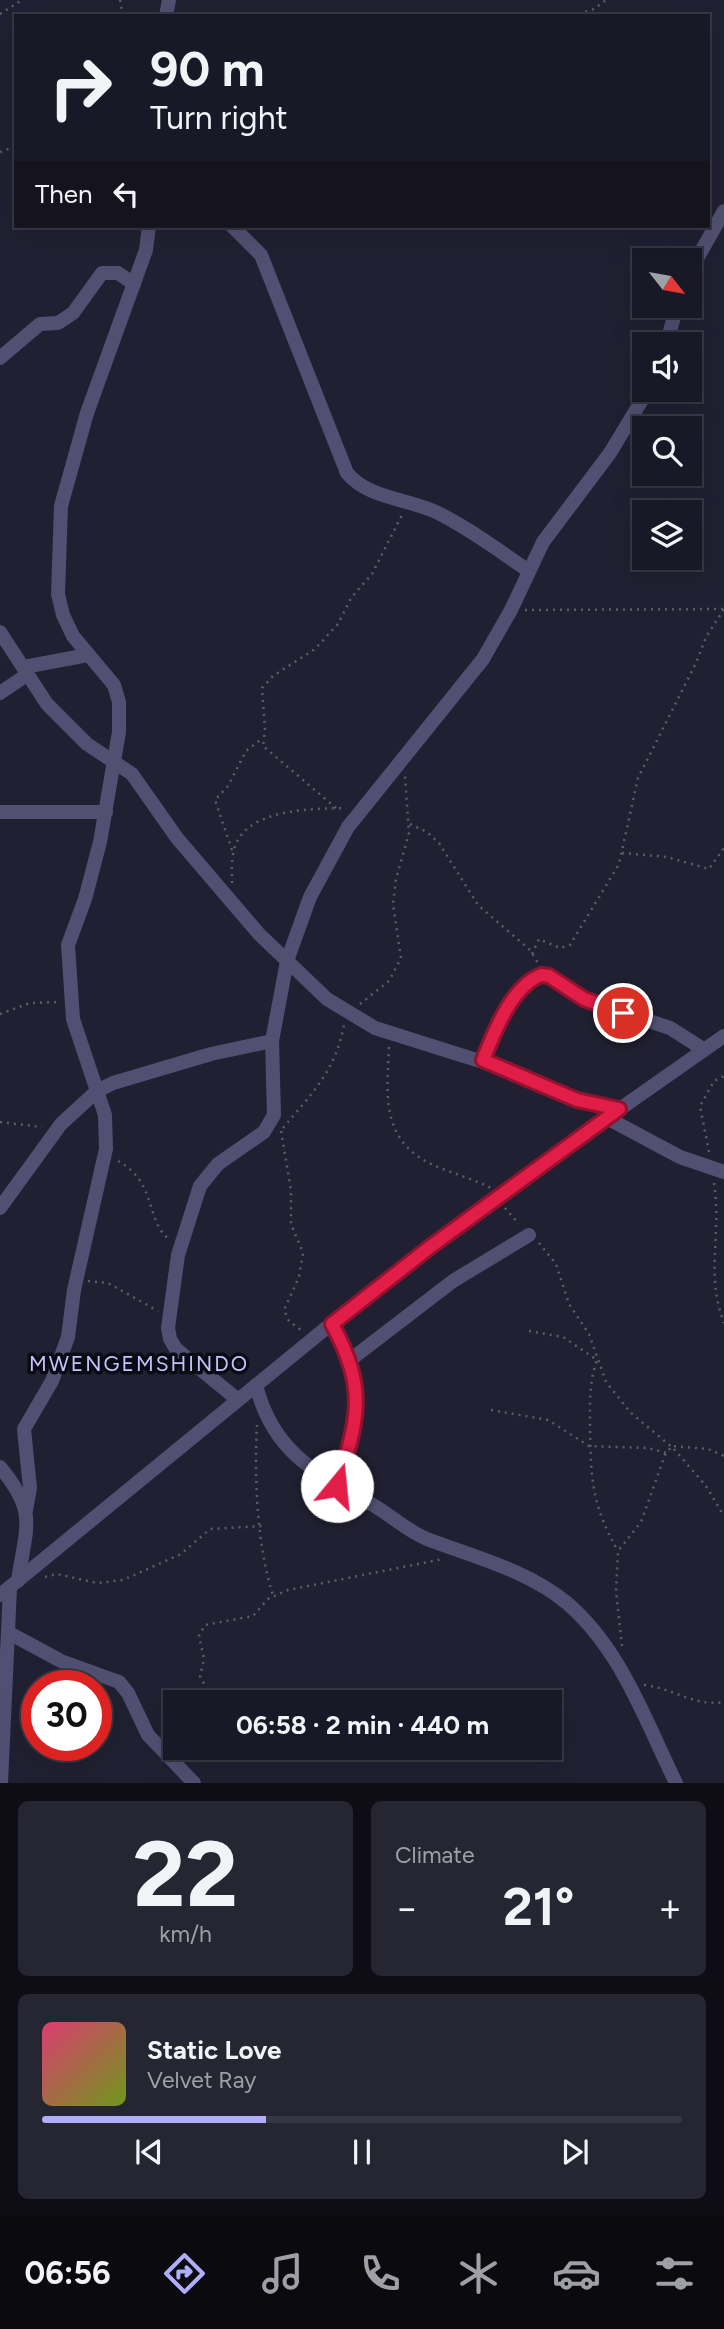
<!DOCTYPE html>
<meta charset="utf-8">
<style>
:root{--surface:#191826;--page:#262532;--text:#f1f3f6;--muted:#9fa0a7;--line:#373743;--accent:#b0aefa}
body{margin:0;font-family:Figtree,sans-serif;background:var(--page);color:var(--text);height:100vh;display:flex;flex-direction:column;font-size:26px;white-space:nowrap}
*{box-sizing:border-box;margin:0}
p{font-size:23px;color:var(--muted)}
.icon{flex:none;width:38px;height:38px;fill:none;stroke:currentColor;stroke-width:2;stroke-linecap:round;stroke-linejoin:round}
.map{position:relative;height:1783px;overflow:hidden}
.details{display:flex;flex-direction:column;gap:18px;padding:18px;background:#0e0d15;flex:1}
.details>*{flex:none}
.banner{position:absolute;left:14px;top:14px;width:696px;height:214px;border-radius:0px;box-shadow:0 7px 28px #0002,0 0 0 2px var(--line);background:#191826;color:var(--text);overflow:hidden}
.needle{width:46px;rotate:121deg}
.buttons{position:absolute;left:632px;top:248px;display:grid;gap:14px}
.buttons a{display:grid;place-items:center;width:70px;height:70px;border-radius:0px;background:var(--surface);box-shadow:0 7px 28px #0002,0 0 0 2px var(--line);font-size:35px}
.speed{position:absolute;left:21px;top:1670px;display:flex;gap:14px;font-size:35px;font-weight:700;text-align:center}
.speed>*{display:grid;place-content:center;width:91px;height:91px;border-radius:50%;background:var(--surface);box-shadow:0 7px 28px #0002,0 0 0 2px var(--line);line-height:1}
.speed .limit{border:10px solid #d22;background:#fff;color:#111}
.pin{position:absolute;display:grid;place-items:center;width:60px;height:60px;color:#fff;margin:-30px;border:4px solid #fff;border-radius:50%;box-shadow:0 2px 7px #0007}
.me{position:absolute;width:77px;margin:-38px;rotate:17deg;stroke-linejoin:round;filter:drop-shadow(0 0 5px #0008)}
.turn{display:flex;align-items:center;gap:24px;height:147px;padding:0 21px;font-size:32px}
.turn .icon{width:91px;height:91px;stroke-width:2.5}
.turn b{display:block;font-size:49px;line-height:60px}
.then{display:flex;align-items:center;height:66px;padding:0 21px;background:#0003;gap:14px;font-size:26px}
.big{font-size:52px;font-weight:700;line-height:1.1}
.details .tile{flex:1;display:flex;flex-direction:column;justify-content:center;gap:10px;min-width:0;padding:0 24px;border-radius:10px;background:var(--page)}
.details .dial{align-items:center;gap:0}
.dial b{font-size:91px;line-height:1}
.song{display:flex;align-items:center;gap:21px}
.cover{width:84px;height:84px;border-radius:10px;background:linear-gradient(135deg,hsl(340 70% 55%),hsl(80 70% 35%))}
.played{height:7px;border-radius:4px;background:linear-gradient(90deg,var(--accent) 35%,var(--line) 35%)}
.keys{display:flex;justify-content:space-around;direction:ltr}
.heat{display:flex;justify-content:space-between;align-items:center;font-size:38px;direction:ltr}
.details .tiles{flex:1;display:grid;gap:18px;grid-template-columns:1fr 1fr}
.tile:last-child{grid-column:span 2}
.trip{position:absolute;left:163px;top:1690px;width:399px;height:70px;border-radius:0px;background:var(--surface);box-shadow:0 7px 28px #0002,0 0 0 2px var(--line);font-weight:700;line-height:70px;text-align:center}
.tab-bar{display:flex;height:112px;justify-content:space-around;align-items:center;background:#0a0a0f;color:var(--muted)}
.tab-bar .icon{width:49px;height:49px}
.tab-bar .active{color:var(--accent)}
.tab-bar b{font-size:32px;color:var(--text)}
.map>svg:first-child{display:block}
</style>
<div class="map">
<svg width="724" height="1783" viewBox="0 0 724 1783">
<rect width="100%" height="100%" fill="#212032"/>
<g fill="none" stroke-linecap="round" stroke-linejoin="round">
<g stroke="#5c5c6c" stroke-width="2.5" stroke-dasharray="2 5" stroke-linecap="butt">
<polyline points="120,0 123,16"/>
<polyline points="0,14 22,0"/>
<polyline points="572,16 594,9 606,0"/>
<polyline points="0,152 16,146"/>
<polyline points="525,610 724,609"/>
<polyline points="336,808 263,746 265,730 262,688 273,676 315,649 338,624 351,598 372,574 402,515"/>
<polyline points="410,824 427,832 439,843 478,905 530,950 538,963"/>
<polyline points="232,850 215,800 228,786 246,751 263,738"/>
<polyline points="622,853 667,857 709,869 724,848"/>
<path d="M 232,883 C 232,872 231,861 234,850 C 244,808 312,809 346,808"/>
<polyline points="532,954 539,939 560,948 570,945 619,864 638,778 696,663 706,637 724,609"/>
<polyline points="360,1004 389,981 401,958 393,904 396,879 409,833 405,776"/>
<polyline points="0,1014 30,1003 59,1002"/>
<path d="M 389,1047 C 387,1094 380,1139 431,1164 C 450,1173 472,1178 491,1188"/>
<polyline points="0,1122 42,1127"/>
<path d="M 283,1128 C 312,1093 335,1072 344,1025"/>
<polyline points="281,1131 291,1190 291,1224 303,1253 299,1277 284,1310 289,1321 301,1330"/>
<polyline points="709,1152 700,1106 714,1081 724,1076"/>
<path d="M 118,1161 C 158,1183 145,1222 170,1240"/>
<path d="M 714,1183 C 722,1234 705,1273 724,1323"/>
<polyline points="505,1208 519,1224"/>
<polyline points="539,1243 556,1264 569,1304 589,1334 606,1382 631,1413 673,1448 706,1486 724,1516"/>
<polyline points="88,1281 108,1283 158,1311"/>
<path d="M 529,1331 L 563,1337 L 597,1360 C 589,1382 590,1402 590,1425 C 591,1478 591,1504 618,1551"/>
<polyline points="491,1410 548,1420 589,1446 648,1448 666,1453"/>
<path d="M 257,1425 C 254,1476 257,1547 273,1595"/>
<polyline points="45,1577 57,1574 97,1583 123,1580 181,1554 210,1529 262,1526"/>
<polyline points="622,1646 616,1591 618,1551 641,1522 665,1455 672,1446 708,1449 724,1456"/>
<path d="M 644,1685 C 673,1688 694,1707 724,1702"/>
<polyline points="209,1703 210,1695 200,1676 204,1659 199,1636 205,1625 253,1616 268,1599 288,1590 443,1559"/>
<polyline points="194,1762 197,1748"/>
</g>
<g stroke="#515072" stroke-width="14">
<polyline points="166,16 169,0"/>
<path d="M 232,226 L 261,255 L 347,473 C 369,499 406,498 436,512 C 469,528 499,551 529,571"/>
<polyline points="690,271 724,211"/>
<polyline points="666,345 677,306"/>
<polyline points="0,358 40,324 58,323 73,313 102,273 118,273 134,284"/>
<polyline points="0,632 47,704 87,744 132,774 177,838 259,934 327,999 375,1028 521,1074 577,1100 619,1109"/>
<polyline points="24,667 88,655"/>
<polyline points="0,693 28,674"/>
<polyline points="0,812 106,812"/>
<path d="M 483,1060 C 495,1033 511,987 541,975 L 549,976 L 584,999 L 670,1028 L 703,1049"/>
<polyline points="607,1118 680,1157 724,1172"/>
<polyline points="0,1208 61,1124 97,1091 113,1083 211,1054 272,1041"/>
<path d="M 332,1324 C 366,1389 359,1418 337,1486"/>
<polyline points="350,1360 453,1281 529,1235"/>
<path d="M 256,1385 C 273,1453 316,1473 373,1505 C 392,1516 407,1531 427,1539 C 474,1557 527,1570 567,1603 C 621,1649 645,1720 676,1783"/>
<polyline points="238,1400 176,1349 170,1339 168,1328 178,1255 200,1186 218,1164 264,1132 274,1115 272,1041 287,961 310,897 348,827 483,659 511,610 543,542 610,453 648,390"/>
<path d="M 0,1467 C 38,1513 26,1525 18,1581"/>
<polyline points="26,1510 30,1488 24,1429 52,1381 68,1337 74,1290 106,1149 105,1115 73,1019 68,945 85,899 100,842 119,732 119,702 114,685 73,636 63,615 58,594 61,506 87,413 146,250 149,226"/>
<polyline points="0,1595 375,1288 587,1132 724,1036"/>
<polyline points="9,1633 61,1661 119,1682 128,1693 148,1735 194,1783"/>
<polyline points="1,1783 10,1588"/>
</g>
</g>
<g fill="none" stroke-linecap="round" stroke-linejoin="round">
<defs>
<path id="route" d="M 337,1486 C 359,1417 367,1389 332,1324 L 430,1247 L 619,1109 L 577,1100 L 483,1060 C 494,1033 511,987 541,975 L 549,976 L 584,999 L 623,1013"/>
</defs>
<use href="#route" stroke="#92132f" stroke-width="18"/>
<use href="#route" stroke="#e11d48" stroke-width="12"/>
</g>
<g text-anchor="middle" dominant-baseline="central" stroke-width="7" stroke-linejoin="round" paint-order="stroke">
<g font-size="21" letter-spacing="2" fill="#c4c3fd" stroke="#0b0b13">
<text x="139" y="1363">MWENGEMSHINDO</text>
</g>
</g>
</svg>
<div class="buttons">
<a><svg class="needle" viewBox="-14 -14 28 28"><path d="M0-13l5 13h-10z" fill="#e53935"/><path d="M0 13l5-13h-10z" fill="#9fa0a7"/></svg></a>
<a><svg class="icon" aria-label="sound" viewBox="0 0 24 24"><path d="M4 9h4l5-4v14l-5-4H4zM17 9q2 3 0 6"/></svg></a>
<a><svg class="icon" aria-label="search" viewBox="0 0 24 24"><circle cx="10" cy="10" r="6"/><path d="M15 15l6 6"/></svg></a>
<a><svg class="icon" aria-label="layers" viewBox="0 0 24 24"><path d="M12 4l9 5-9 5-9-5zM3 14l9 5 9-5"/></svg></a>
</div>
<div class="speed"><div class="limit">30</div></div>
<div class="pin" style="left:623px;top:1013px;background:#d93025"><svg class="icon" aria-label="arrive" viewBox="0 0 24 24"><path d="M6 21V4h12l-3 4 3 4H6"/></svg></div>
<svg class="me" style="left:337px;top:1486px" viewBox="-20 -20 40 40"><circle r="19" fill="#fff"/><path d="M0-13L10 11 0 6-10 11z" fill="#e11d48"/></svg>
<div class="trip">06:58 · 2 min · 440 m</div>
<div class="banner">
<div class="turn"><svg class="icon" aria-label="right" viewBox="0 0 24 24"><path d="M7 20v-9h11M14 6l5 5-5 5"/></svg><div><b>90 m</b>Turn right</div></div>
<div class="then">Then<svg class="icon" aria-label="left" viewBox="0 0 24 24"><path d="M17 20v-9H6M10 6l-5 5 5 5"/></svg></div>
</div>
</div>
<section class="details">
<div class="tiles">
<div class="tile dial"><b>22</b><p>km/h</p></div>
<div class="tile"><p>Climate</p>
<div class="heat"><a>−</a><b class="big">21°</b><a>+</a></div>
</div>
<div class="tile">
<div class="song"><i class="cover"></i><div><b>Static Love</b><p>Velvet Ray</p></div></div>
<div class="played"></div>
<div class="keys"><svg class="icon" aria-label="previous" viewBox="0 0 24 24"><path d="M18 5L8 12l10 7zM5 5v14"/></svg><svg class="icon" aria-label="pause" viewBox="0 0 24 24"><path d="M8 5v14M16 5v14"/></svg><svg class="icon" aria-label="next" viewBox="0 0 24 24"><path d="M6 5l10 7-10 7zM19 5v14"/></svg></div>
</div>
</div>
</section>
<nav class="tab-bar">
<b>06:56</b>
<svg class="icon active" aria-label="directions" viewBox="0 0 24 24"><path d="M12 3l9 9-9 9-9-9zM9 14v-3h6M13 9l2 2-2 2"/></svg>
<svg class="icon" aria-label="music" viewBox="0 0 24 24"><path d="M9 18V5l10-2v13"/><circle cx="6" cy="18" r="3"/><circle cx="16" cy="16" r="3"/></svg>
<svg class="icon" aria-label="phone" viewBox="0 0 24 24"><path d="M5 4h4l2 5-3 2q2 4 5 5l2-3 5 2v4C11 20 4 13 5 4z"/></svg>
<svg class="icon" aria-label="climate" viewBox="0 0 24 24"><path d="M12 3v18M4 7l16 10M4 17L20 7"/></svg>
<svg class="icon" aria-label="car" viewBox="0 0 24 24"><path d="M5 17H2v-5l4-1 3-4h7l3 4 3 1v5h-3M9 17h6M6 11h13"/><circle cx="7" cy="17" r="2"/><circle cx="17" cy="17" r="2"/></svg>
<svg class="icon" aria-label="filters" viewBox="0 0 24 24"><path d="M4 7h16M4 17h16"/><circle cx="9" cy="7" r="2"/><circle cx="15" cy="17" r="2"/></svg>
</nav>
